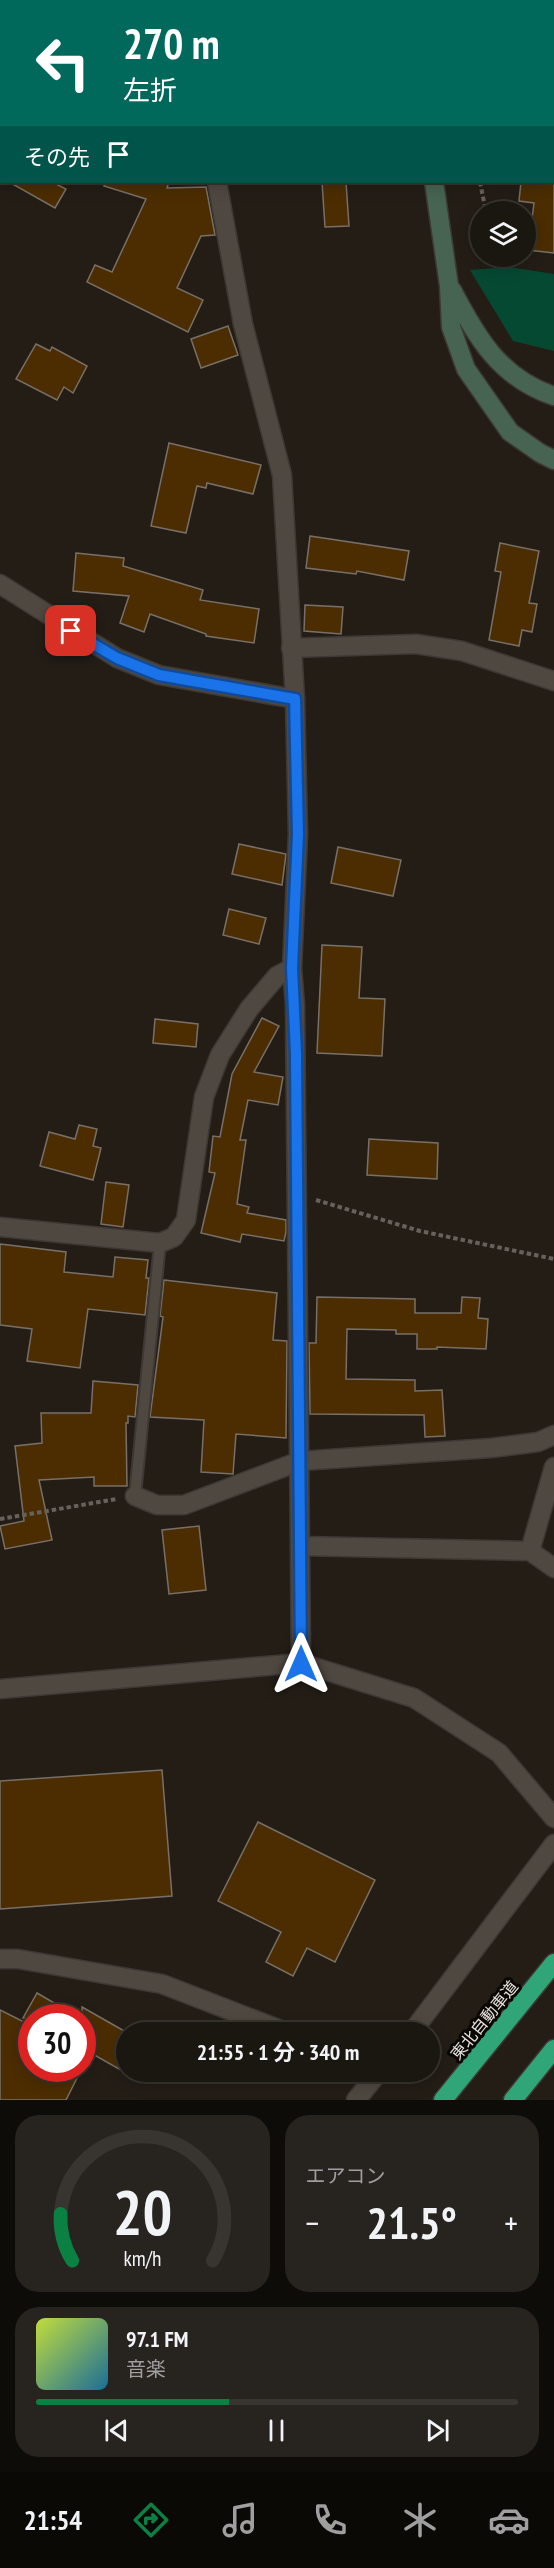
<!DOCTYPE html>
<html lang="ja">
<meta charset="utf-8">
<style>
:root{--surface:#1a1610;--page:#27231e;--text:#f1f3f6;--muted:#9f9f9f;--line:#383530;--accent:#0b8043}
body{margin:0;font-family:"PT Sans Narrow","Noto Sans JP",sans-serif;background:var(--page);color:var(--text);height:100vh;display:flex;flex-direction:column;font-size:22px;white-space:nowrap}
*{box-sizing:border-box;margin:0}
p{font-size:20px;color:var(--muted)}
.icon{flex:none;width:33px;height:33px;fill:none;stroke:currentColor;stroke-width:2;stroke-linecap:round;stroke-linejoin:round}
.map{position:relative;height:2100px;overflow:hidden}
.panel{display:flex;flex-direction:column;gap:15px;padding:15px;background:#0e0c09;flex:1}
.panel>*{flex:none}
.top-card{position:absolute;left:0px;top:0px;width:555px;height:183px;box-shadow:0 3px 15px #0003,0 0 0 2px var(--line);background:#00695c;color:#fff;overflow:hidden}
.buttons{position:absolute;left:470px;top:201px;display:grid;gap:12px}
.buttons a{display:grid;place-items:center;width:66px;height:66px;border-radius:50%;background:var(--surface);box-shadow:0 3px 15px #0003,0 0 0 2px var(--line);font-size:30px}
.speed{position:absolute;left:18px;top:2004px;display:flex;gap:12px;font-size:30px;font-weight:700;text-align:center}
.speed>*{display:grid;place-content:center;width:78px;height:78px;border-radius:50%;background:var(--surface);box-shadow:0 3px 15px #0003,0 0 0 2px var(--line);line-height:1}
.speed .limit{border:9px solid #d22;background:#fff;color:#111}
.pin{position:absolute;display:grid;place-items:center;width:51px;height:51px;color:#fff;margin:-26px;border-radius:12px;box-shadow:0 3px 9px #0006}
.me{position:absolute;width:66px;margin:-33px;rotate:0deg;stroke-linejoin:round;filter:drop-shadow(0 0 4px #0008)}
.turn{display:flex;align-items:center;gap:21px;height:126px;padding:0 24px;font-size:27px}
.turn .icon{width:78px;height:78px;stroke-width:2.5}
.turn b{display:block;font-size:42px;line-height:51px}
.then{display:flex;align-items:center;height:57px;padding:0 24px;background:#0003;gap:12px;font-size:22px}
.big{font-size:45px;font-weight:700;line-height:1.1}
.panel .widget{flex:1;display:flex;flex-direction:column;justify-content:center;gap:9px;min-width:0;padding:0 21px;border-radius:24px;background:var(--page)}
.panel .dial{align-items:center;gap:0}
.dial svg{height:156px;overflow:visible;fill:none;stroke:var(--line);stroke-width:7;stroke-linecap:round;text-anchor:middle}
.dial text{fill:var(--text);stroke:none}
.song{display:flex;align-items:center;gap:18px}
.cover{width:72px;height:72px;border-radius:9px;background:linear-gradient(135deg,hsl(70 70% 55%),hsl(200 70% 35%))}
.played{height:6px;border-radius:3px;background:linear-gradient(90deg,var(--accent) 40%,var(--line) 40%)}
.keys{display:flex;justify-content:space-around;direction:ltr}
.heat{display:flex;justify-content:space-between;align-items:center;font-size:33px;direction:ltr}
.panel .tiles{flex:1;display:grid;gap:15px;grid-template-columns:1fr 1fr}
.widget:last-child{grid-column:span 2}
.trip{position:absolute;left:116px;top:2022px;width:324px;height:60px;border-radius:30px;background:var(--surface);box-shadow:0 3px 15px #0003,0 0 0 2px var(--line);font-weight:700;line-height:60px;text-align:center}
.tabs{display:flex;height:96px;justify-content:space-around;align-items:center;background:#0a0906;color:var(--muted)}
.tabs .icon{width:42px;height:42px}
.tabs .current{color:var(--accent)}
.tabs b{font-size:27px;color:var(--text)}
.map>svg:first-child{display:block}
</style>
<div class="map">
<svg width="554" height="2100" viewBox="0 0 554 2100">
<rect width="100%" height="100%" fill="#231d16"/>
<polygon fill="#054933" points="509,267 554,274 554,351 513,341 470,270"/>
<g fill="#4b2d01" stroke="#787068" stroke-width="1.5">
<polygon points="9,182 52,182 66,189 55,208"/>
<polygon points="105,182 169,182 167,188 206,187 215,235 201,236 177,288 203,300 188,332 87,282 95,265 112,272 146,199 104,186"/>
<polygon points="322,182 346,182 349,226 325,227"/>
<polygon points="521,182 554,182 554,253 528,250 534,203 519,201"/>
<polygon points="228,326 238,355 201,368 191,339"/>
<polygon points="36,344 50,351 52,347 87,366 73,393 64,387 57,400 16,379"/>
<polygon points="169,443 261,465 253,494 207,483 206,488 197,486 186,533 151,526"/>
<polygon points="310,536 409,551 404,580 357,571 356,574 306,568"/>
<polygon points="500,543 539,551 529,603 537,604 532,632 522,630 519,646 489,640 501,572 495,571"/>
<polygon points="76,553 124,558 123,566 203,590 200,600 259,609 254,643 206,636 206,634 150,614 144,632 120,623 129,596 73,591"/>
<polygon points="305,605 343,607 341,634 304,631"/>
<polygon points="239,844 286,854 282,885 232,874"/>
<polygon points="338,847 401,860 393,896 331,883"/>
<polygon points="229,909 266,918 259,944 223,935"/>
<polygon points="322,945 362,947 359,998 385,999 382,1056 317,1053"/>
<polygon points="262,1018 279,1026 254,1072 283,1077 278,1105 248,1100 240,1140 246,1140 237,1204 249,1207 247,1213 286,1220 286,1232 284,1241 242,1234 240,1242 201,1233 215,1173 209,1172 213,1136 220,1137 232,1074"/>
<polygon points="155,1019 198,1024 196,1047 153,1043"/>
<polygon points="79,1125 97,1129 93,1146 101,1148 93,1180 40,1166 49,1132 75,1139"/>
<polygon points="369,1139 438,1143 437,1179 367,1175"/>
<polygon points="106,1182 129,1185 123,1227 101,1224"/>
<polygon points="0,1244 66,1252 64,1272 113,1277 115,1257 148,1260 146,1278 149,1278 145,1315 88,1309 80,1368 27,1361 32,1329 0,1325"/>
<polygon points="164,1280 277,1293 273,1340 287,1341 286,1438 236,1434 233,1474 201,1472 204,1420 150,1417 163,1317 160,1316"/>
<polygon points="317,1297 415,1299 415,1313 461,1313 462,1297 480,1298 478,1318 488,1319 486,1349 437,1347 437,1349 417,1349 417,1334 396,1334 396,1330 347,1329 346,1379 415,1380 415,1391 442,1390 445,1436 425,1437 424,1415 310,1414 309,1343 316,1343"/>
<polygon points="93,1381 138,1385 135,1417 128,1416 128,1423 126,1423 127,1486 94,1486 94,1477 39,1480 52,1540 5,1549 0,1526 24,1521 15,1446 42,1443 41,1413 91,1413"/>
<polygon points="199,1526 206,1590 169,1594 162,1530"/>
<polygon points="162,1770 172,1896 0,1909 0,1781"/>
<polygon points="258,1822 375,1880 335,1962 307,1948 293,1976 266,1962 281,1932 218,1901"/>
<polygon points="37,1993 80,2018 23,2018"/>
<polygon points="82,2007 126,2032 126,2073 82,2048"/>
<polygon points="0,2010 32,2026 32,2068 82,2068 66,2100 0,2100"/>
</g>
<g fill="none" stroke-linecap="round" stroke-linejoin="round">
<defs>
<polyline id="service" points="135,1496 160,1243"/>
<g id="minor">
<polyline points="184,0 184,2"/>
<polyline points="217,182 243,324 282,475 295,699 298,834 292,968 295,1005 301,1663"/>
<polyline points="0,584 117,658 159,675 295,699"/>
<polyline points="291,648 416,644 462,651 554,681"/>
<polyline points="135,1496 157,1505 184,1505 300,1461 491,1448 538,1442 554,1435"/>
<polyline points="300,1546 530,1551 554,1568"/>
<polyline points="530,1551 554,1467"/>
<polyline points="0,1689 301,1663 414,1698 499,1753 554,1818"/>
<polyline points="0,1959 18,1959 162,1984 286,2032"/>
<polyline points="412,2032 554,1844"/>
<polyline points="356,2100 379,2072"/>
</g>
<polyline id="tertiary" points="0,1227 160,1243 174,1237 186,1220 204,1097 220,1055 249,1009 277,976 292,968"/>
<g id="secondary">
<polyline points="406,0 406,2"/>
<polyline points="434,182 449,286 451,327 466,369 510,432 540,453 554,460"/>
<path d="M 452,290 C 477,338 500,378 554,396"/>
</g>
<g id="motorway">
<polyline points="443,2100 554,1963"/>
<polyline points="513,2100 554,2049"/>
</g>
</defs>
<use href="#service" stroke="#3d3834" stroke-width="14"/>
<use href="#minor" stroke="#3d3834" stroke-width="21"/>
<use href="#tertiary" stroke="#3d3834" stroke-width="21"/>
<use href="#secondary" stroke="#3d3834" stroke-width="21"/>
<use href="#motorway" stroke="#3d3834" stroke-width="21"/>
<g stroke="#66615a" stroke-width="4" stroke-dasharray="4.5 3" stroke-linecap="butt">
<polyline points="480,182 486,212"/>
<polyline points="494,256 494,260 510,261"/>
<polyline points="316,1200 420,1231 554,1259"/>
<polyline points="0,1519 117,1499"/>
</g>
<use href="#service" stroke="#4f4840" stroke-width="10"/>
<use href="#minor" stroke="#4f4840" stroke-width="18"/>
<use href="#tertiary" stroke="#4f4840" stroke-width="18"/>
<use href="#secondary" stroke="#466451" stroke-width="18"/>
<use href="#motorway" stroke="#30a578" stroke-width="18"/>
</g>
<g fill="none" stroke-linecap="round" stroke-linejoin="round">
<defs>
<polyline id="route" points="71,631 117,658 159,675 295,699 298,834 292,968 296,1053 301,1664"/>
</defs>
<use href="#route" stroke="#114b97" stroke-width="15"/>
<use href="#route" stroke="#1a73e8" stroke-width="10"/>
</g>
<g text-anchor="middle" dominant-baseline="central" stroke-width="6" stroke-linejoin="round" paint-order="stroke">
<g font-size="16" fill="#e9e5e0" stroke="#0a0705">
<text transform="translate(484 2020) rotate(-51)">東北自動車道</text>
</g>
</g>
</svg>
<div class="buttons">
<a><svg class="icon" aria-label="layers" viewBox="0 0 24 24"><path d="M12 4l9 5-9 5-9-5zM3 14l9 5 9-5"/></svg></a>
</div>
<div class="speed"><div class="limit">30</div></div>
<div class="pin" style="left:71px;top:631px;background:#d93025"><svg class="icon" aria-label="arrive" viewBox="0 0 24 24"><path d="M6 21V4h12l-3 4 3 4H6"/></svg></div>
<svg class="me" style="left:301px;top:1664px" viewBox="-20 -20 40 40"><path d="M0-17L14 15 0 8-14 15z" fill="#1a73e8" stroke="#fff" stroke-width="4"/></svg>
<div class="trip">21:55 · 1 分 · 340 m</div>
<div class="top-card">
<div class="turn"><svg class="icon" aria-label="left" viewBox="0 0 24 24"><path d="M17 20v-9H6M10 6l-5 5 5 5"/></svg><div><b>270 m</b>左折</div></div>
<div class="then">その先<svg class="icon" aria-label="arrive" viewBox="0 0 24 24"><path d="M6 21V4h12l-3 4 3 4H6"/></svg></div>
</div>
</div>
<section class="panel">
<div class="tiles">
<div class="widget dial"><svg viewBox="0 0 100 80">
<path d="M14 69A42 42 0 1 1 86 69"/>
<path d="M14 69A42 42 0 0 1 8 45" stroke="#0b8043"/>
<text x="50" y="56" font-size="32" font-weight="700">20</text>
<text x="50" y="72" font-size="11">km/h</text>
</svg></div>
<div class="widget"><p>エアコン</p>
<div class="heat"><a>−</a><b class="big">21.5°</b><a>+</a></div>
</div>
<div class="widget">
<div class="song"><i class="cover"></i><div><b>97.1 FM</b><p>音楽</p></div></div>
<div class="played"></div>
<div class="keys"><svg class="icon" aria-label="previous" viewBox="0 0 24 24"><path d="M18 5L8 12l10 7zM5 5v14"/></svg><svg class="icon" aria-label="pause" viewBox="0 0 24 24"><path d="M8 5v14M16 5v14"/></svg><svg class="icon" aria-label="next" viewBox="0 0 24 24"><path d="M6 5l10 7-10 7zM19 5v14"/></svg></div>
</div>
</div>
</section>
<nav class="tabs">
<b>21:54</b>
<svg class="icon current" aria-label="directions" viewBox="0 0 24 24"><path d="M12 3l9 9-9 9-9-9zM9 14v-3h6M13 9l2 2-2 2"/></svg>
<svg class="icon" aria-label="music" viewBox="0 0 24 24"><path d="M9 18V5l10-2v13"/><circle cx="6" cy="18" r="3"/><circle cx="16" cy="16" r="3"/></svg>
<svg class="icon" aria-label="phone" viewBox="0 0 24 24"><path d="M5 4h4l2 5-3 2q2 4 5 5l2-3 5 2v4C11 20 4 13 5 4z"/></svg>
<svg class="icon" aria-label="climate" viewBox="0 0 24 24"><path d="M12 3v18M4 7l16 10M4 17L20 7"/></svg>
<svg class="icon" aria-label="car" viewBox="0 0 24 24"><path d="M5 17H2v-5l4-1 3-4h7l3 4 3 1v5h-3M9 17h6M6 11h13"/><circle cx="7" cy="17" r="2"/><circle cx="17" cy="17" r="2"/></svg>
</nav>
